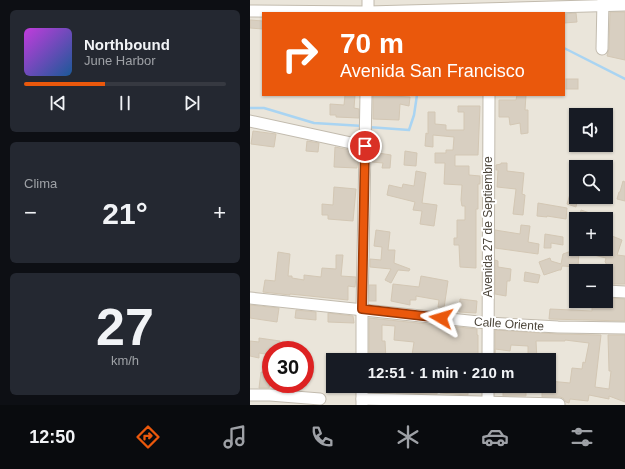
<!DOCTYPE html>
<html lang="es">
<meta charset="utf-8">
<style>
:root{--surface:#171b24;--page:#242831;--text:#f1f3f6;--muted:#9ea1a6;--line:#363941;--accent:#ea580c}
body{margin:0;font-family:Arial,sans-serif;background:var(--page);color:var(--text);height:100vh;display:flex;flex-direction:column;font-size:15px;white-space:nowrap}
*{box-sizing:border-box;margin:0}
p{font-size:13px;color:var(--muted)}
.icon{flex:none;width:22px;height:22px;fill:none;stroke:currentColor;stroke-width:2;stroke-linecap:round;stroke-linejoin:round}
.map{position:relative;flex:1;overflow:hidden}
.details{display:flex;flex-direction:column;gap:10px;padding:10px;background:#0d0f14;width:250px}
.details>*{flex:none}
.guide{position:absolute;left:12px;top:12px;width:303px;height:84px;border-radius:0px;box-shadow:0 1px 3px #0004;background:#ea580c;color:#fff;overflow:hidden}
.controls{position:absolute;left:319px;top:108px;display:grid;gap:8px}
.controls a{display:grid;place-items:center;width:44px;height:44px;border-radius:0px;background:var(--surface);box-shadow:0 1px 3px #0004;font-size:20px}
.speed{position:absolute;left:12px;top:341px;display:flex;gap:8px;font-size:20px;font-weight:700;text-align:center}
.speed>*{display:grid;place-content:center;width:52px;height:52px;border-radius:50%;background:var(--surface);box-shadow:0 1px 3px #0004;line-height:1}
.speed .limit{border:6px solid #d22;background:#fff;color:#111}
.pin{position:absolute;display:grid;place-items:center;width:34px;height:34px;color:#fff;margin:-17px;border:2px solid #fff;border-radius:50%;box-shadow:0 1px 4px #0007}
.me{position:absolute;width:44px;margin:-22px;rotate:277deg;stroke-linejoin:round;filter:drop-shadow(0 0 3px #0008)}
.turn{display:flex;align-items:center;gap:14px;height:84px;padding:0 12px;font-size:18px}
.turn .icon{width:52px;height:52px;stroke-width:2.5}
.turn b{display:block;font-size:28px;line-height:34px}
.big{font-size:30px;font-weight:600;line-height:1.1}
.details .widget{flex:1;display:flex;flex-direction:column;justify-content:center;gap:6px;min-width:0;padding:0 14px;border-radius:6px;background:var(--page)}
.details .dial{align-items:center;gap:0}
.dial b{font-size:52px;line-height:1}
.song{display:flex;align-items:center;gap:12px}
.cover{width:48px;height:48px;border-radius:6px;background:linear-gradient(135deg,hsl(290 70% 55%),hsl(210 70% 35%))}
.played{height:4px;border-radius:2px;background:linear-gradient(90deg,var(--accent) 40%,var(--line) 40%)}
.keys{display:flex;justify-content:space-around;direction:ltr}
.heat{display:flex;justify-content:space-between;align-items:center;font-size:22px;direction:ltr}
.trip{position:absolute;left:76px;top:353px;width:230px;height:40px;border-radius:0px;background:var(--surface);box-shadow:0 1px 3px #0004;font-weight:600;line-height:40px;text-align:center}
.menu{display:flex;height:64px;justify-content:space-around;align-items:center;background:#090b0e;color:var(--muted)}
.menu .icon{width:28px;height:28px}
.menu .on{color:var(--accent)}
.menu b{font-size:18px;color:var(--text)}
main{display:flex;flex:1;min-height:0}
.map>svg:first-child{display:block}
</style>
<main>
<section class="details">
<div class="widget">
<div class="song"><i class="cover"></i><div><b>Northbound</b><p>June Harbor</p></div></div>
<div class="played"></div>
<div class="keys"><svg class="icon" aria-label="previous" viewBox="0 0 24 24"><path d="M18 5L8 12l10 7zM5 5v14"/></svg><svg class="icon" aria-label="pause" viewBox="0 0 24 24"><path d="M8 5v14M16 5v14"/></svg><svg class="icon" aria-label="next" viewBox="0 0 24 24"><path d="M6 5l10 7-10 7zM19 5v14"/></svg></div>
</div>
<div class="widget"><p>Clima</p>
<div class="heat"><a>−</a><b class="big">21°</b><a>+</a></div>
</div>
<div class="widget dial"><b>27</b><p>km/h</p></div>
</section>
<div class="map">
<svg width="375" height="405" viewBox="0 0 375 405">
<rect width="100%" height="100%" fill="#f6f3ec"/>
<path fill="#eae5da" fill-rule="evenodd" d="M 0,0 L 375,0 L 375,405 L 0,405 ZM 13,13 L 314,13 L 314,95 L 13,95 ZM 326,115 L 356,115 L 356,145 L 326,145 ZM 326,167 L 356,167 L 356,197 L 326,197 ZM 326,219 L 356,219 L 356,249 L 326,249 ZM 326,271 L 356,271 L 356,301 L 326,301 ZM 21,350 L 55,350 L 55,384 L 21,384 ZM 83,360 L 299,360 L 299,386 L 83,386 Z"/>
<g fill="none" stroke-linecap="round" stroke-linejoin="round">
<g stroke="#a9d4f2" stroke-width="2.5">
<polyline points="314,48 375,79"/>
<polyline points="0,108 14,108 64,123 113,126"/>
<polyline points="118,127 159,130 164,115 167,95"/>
</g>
</g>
<g fill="#d8cfc1" stroke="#d3c7b4">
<polygon points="360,12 375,12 375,60 357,56 359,49"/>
<polygon points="326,13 327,22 314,23 314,14"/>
<polygon points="0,20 13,21 13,29 0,28"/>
<rect x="316" y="79" width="12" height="10"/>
<polygon points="95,95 105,95 104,108 109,109 109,118 86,117 86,115 80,115 80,104 94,105"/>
<polygon points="123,95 160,97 159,106 150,104 149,120 123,119"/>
<polygon points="267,95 276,95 275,110 278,110 278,133 271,134 270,123 260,125 259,117 249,117 249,100 266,100"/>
<polygon points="208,106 230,106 228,155 205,155 205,166 219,166 219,175 230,176 230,184 228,184 228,209 226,209 226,268 210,267 209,245 204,245 204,238 207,238 207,220 215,220 215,206 212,206 211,200 212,185 194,184 195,163 185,163 185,153 196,153 196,150 203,150 204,137 183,135 183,147 175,146 176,133 178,134 178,112 185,112 185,124 196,125 196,130 214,130 214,112 208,112"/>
<polygon points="3,131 26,134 24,147 1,144"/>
<polygon points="57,141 69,143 68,152 56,151"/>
<polygon points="85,147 105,151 104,160 108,160 107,168 84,167"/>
<polygon points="155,151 167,153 166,166 154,165"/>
<polygon points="122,152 141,155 140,168 132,168 133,163 122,162"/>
<polygon points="251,163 257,163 257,171 274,173 272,194 275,195 273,215 263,214 266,189 247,187 248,170 246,170 246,165 251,164"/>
<polygon points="166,171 176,173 172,203 187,205 184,226 170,224 172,211 163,210 165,202 137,195 139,185 152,188 153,184 164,186"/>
<polygon points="324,181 326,181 326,197 328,197 326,207 317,204"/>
<polygon points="373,181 375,182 375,201 367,199 369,192 370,192"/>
<polygon points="84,187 106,189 103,221 78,219 78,215 72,215 72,204 83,205"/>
<polygon points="288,203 317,208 316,219 297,216 297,217 287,216"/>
<polygon points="331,210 354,218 354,219 329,219"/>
<polygon points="271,225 280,226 278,242 289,244 288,254 245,248 245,230 270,234"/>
<polygon points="126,230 140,232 138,250 145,250 144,263 160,269 159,271 148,270 141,283 135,280 141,269 120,267 120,259 131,260 132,247 124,246"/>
<polygon points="295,234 313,237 313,245 301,243 301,248 294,248"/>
<polygon points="362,236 372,240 367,255 375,256 375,284 356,284 356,263 355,262 356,258 344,255 346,249 356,249 356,244 359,245"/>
<polygon points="324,250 329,251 328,267 312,266 311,270 309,270 294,275 289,262 300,258 301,261 311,264 313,254"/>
<polygon points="28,252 40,254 38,276 42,276 42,278 54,280 54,275 71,277 72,268 86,269 86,255 93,255 91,276 106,277 105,287 98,286 98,300 40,294 40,295 13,292 15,280 25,281"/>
<polygon points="245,260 248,261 248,267 261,269 260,281 257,281 256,296 245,294"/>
<polygon points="275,272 290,275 288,283 274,281"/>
<polygon points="171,276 198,281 194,308 188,307 189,300 166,296 166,300 160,300 160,305 141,301 143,284 169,287"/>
<rect x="119" y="285" width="7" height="16"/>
<polygon points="358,298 375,299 375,321 299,319 300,309 342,311 342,301 358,301"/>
<polygon points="210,299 227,301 226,313 209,312"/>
<polygon points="0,305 29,308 27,322 0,318"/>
<polygon points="46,310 66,312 66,320 45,318"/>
<polygon points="78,313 103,316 104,323 78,322"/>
<polygon points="119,318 227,329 227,335 228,335 228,360 195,358 195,360 174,360 175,357 162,355 164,342 144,340 145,326 132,325 132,341 135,341 136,360 119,360"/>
<polygon points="245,330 308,334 351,335 345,387 359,389 361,371 359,371 358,335 375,335 375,402 359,396 359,399 339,395 338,401 320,399 319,403 316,402 313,398 310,397 292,397 292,386 299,386 299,381 320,383 322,368 332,369 333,362 335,363 339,343 315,340 315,341 286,341 287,360 278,360 278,346 261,345 260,351 245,349 245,354"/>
<polygon points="9,338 30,341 30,349 21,350 21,355 9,353 9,358 0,356 0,341 9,342"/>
<polygon points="11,372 19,373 18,379 21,379 19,388 9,388"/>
<polygon points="159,386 179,386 179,388 188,388 187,394 146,393 146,387 159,388"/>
<polygon points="191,386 218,386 218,395 190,393"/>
<polygon points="253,386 274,386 274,389 276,389 276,396 253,396"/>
</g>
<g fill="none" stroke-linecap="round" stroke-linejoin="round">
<defs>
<g id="minor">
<polyline points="0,11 118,12 375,5"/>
<polyline points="118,13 118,0"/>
<polyline points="352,49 353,0"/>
<polyline points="0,121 115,146"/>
<polyline points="356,291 375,292"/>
<polyline points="0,298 238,323 308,327 375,328"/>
<polyline points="112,360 112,309 116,95"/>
<polyline points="238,360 239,95"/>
<polyline points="112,386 112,405"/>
<polyline points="238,386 238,405"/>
<polyline points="0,395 20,395 70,399"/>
<polyline points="112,399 309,404"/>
</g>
</defs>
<use href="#minor" stroke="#c2bbae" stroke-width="13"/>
<use href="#minor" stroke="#fff" stroke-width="11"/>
</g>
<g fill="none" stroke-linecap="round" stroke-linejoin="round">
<defs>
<polyline id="route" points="115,146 112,309 191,318"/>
</defs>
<use href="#route" stroke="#983908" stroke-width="10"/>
<use href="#route" stroke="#ea580c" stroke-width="7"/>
</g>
<g text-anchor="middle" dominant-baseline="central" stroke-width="4" stroke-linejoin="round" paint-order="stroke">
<g font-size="12" fill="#4b4439" stroke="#fff">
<text transform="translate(238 227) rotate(-90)">Avenida 27 de Septiembre</text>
<text transform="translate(259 324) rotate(4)">Calle Oriente</text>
</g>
</g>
</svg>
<div class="controls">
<a><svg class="icon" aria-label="sound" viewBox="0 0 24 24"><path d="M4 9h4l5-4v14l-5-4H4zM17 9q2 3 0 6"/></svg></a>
<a><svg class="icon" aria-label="search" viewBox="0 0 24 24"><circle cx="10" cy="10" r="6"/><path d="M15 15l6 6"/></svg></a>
<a>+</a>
<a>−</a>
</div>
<div class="speed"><div class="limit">30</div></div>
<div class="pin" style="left:115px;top:146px;background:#d93025"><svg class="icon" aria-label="arrive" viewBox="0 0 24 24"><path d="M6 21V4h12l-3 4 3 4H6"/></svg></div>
<svg class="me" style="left:191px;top:318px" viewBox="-20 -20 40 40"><path d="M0-17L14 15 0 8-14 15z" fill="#ea580c" stroke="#fff" stroke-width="4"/></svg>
<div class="trip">12:51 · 1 min · 210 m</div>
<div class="guide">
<div class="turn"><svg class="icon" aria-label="right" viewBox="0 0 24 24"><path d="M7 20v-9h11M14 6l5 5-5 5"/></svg><div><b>70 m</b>Avenida San Francisco</div></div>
</div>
</div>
</main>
<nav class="menu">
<b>12:50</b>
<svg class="icon on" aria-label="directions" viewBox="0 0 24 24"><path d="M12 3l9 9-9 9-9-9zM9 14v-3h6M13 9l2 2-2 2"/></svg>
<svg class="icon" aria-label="music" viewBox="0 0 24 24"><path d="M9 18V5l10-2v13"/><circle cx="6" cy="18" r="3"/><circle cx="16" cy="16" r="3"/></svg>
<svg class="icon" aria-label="phone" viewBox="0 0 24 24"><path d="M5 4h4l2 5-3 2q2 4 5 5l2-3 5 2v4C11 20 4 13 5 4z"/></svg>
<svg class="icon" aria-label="climate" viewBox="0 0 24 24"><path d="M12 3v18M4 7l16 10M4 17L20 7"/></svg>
<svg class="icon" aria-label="car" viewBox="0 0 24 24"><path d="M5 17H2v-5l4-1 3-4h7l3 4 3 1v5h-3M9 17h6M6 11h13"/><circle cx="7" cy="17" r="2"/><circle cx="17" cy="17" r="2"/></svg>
<svg class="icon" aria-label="filters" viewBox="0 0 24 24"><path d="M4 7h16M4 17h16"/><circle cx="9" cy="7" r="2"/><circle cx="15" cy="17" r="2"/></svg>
</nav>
